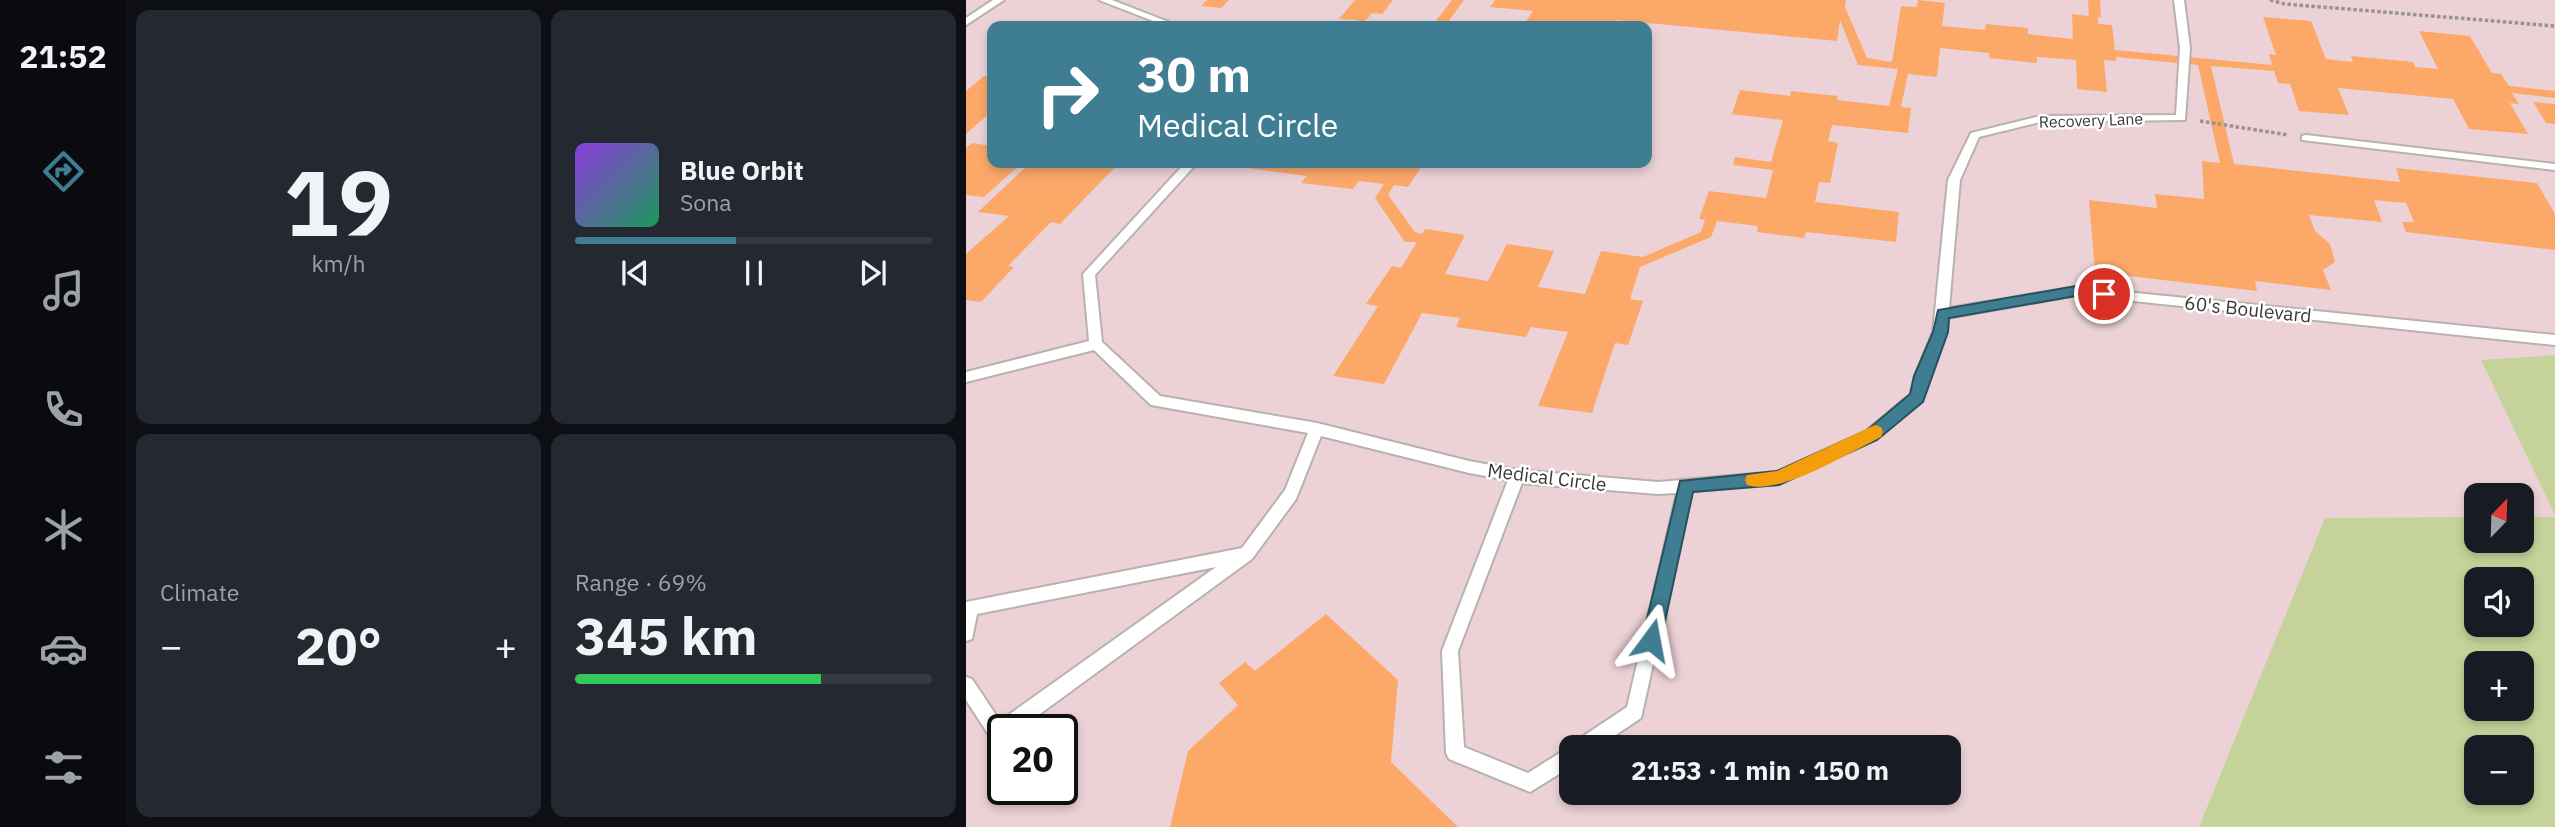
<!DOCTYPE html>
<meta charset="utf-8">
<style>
:root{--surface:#171b24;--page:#242831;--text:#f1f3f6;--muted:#9ea1a6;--line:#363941;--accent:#3e7d92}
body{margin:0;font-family:"IBM Plex Sans",sans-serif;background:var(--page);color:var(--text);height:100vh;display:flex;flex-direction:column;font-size:26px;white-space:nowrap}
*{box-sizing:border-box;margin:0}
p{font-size:23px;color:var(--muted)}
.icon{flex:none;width:38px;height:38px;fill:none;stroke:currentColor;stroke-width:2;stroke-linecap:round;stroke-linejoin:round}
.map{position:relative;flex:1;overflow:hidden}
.panel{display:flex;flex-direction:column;gap:10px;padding:10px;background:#0d0f14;width:840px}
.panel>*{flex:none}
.banner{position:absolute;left:21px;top:21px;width:665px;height:147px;border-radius:14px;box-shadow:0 4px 10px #0003;background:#3e7d92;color:#fff;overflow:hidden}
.needle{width:46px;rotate:23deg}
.buttons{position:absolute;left:1498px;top:483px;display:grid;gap:14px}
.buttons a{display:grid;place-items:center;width:70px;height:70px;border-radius:14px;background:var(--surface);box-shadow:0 4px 10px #0003;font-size:35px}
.speed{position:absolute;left:21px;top:714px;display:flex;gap:14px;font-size:35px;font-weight:700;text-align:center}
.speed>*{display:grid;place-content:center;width:91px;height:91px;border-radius:50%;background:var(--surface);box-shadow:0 4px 10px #0003;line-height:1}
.speed .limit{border:4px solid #111;border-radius:10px;background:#fff;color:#111}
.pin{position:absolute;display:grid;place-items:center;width:60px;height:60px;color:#fff;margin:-30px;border:4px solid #fff;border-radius:50%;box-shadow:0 2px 7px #0007}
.me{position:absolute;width:77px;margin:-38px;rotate:13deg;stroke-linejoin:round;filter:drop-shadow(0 0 5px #0008)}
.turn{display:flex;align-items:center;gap:24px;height:147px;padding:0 35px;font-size:32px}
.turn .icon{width:91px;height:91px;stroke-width:2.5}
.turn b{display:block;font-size:49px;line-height:60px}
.big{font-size:52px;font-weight:800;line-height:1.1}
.panel .tile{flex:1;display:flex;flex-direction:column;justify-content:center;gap:10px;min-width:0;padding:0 24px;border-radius:14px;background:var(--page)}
.panel .dial{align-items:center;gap:0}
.dial b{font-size:91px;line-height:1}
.song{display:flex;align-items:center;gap:21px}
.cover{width:84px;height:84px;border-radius:10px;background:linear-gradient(135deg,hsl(270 70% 55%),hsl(150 70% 35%))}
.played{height:7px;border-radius:4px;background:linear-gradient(90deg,var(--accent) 45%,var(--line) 45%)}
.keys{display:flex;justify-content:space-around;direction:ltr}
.heat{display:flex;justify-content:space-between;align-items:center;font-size:38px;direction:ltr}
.charge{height:10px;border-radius:5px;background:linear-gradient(90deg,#34c759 69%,var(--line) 0)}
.panel .tiles{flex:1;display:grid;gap:10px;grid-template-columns:repeat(2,1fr)}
.trip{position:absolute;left:593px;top:735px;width:402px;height:70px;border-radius:14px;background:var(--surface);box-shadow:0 4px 10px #0003;font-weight:800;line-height:70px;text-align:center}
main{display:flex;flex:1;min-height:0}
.tabs{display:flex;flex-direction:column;width:126px;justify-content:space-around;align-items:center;background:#090b0e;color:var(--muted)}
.tabs .icon{width:49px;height:49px}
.tabs .current{color:var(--accent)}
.tabs b{font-size:32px;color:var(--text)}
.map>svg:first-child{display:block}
</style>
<main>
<nav class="tabs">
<b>21:52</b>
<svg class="icon current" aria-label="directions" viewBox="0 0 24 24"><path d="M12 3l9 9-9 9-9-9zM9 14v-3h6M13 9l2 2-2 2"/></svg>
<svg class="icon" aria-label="music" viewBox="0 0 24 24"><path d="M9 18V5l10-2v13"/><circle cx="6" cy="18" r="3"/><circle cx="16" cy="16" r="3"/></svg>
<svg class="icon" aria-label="phone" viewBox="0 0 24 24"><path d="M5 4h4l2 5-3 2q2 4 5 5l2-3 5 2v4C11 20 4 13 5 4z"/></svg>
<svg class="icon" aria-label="climate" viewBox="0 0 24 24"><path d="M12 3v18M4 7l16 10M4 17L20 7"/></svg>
<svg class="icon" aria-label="car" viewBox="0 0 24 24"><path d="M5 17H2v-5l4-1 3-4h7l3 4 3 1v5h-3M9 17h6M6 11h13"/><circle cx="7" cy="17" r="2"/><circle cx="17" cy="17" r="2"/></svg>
<svg class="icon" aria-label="filters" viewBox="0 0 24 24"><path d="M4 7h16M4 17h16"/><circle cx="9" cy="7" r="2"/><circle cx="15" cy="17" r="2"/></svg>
</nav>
<section class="panel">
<div class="tiles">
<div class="tile dial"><b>19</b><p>km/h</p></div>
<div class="tile">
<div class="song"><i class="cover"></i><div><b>Blue Orbit</b><p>Sona</p></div></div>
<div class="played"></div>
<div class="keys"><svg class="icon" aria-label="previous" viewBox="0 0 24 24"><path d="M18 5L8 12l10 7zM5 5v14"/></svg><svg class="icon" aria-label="pause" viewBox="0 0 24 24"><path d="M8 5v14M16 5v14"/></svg><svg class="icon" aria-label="next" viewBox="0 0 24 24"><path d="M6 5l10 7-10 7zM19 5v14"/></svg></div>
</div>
<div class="tile"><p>Climate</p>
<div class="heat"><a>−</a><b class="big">20°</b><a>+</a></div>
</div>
<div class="tile"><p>Range · 69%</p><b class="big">345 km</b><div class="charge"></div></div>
</div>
</section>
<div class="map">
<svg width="1589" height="827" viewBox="0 0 1589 827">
<rect width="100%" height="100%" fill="#e9e2dd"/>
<path fill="#ecd2d7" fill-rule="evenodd" d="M 0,0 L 1589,0 L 1589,827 L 0,827 ZM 26,26 L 681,26 L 681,163 L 26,163 ZM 1510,495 L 1556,495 L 1556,541 L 1510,541 ZM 1510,579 L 1556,579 L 1556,625 L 1510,625 ZM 1510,663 L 1556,663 L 1556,709 L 1510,709 ZM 37,730 L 96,730 L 96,789 L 37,789 ZM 606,747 L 984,747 L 984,793 L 606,793 ZM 1510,747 L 1556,747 L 1556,793 L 1510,793 Z"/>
<g fill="#c5d39a" fill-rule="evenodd">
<polygon points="1589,355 1589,515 1515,360"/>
<path d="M 1510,517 L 1510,541 L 1556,541 L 1556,517 L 1589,517 L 1589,827 L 1233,827 L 1359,518 ZM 1510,579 L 1556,579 L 1556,625 L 1510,625 ZM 1510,663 L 1556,663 L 1556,709 L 1510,709 ZM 1510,747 L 1556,747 L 1556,793 L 1510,793 Z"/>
</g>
<g fill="#fca869">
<polygon points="241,0 263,0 255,8 235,6"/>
<polygon points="389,0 427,0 416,14 406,13 395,26 387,26 392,20 373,19"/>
<polygon points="486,0 498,0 479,26 466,26"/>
<polygon points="529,0 880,0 879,7 901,58 926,62 935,6 951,7 952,0 979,3 976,26 1019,30 1020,24 1062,28 1062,34 1107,39 1106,14 1123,16 1122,0 1134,0 1135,18 1132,16 1132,24 1146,25 1149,50 1306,65 1303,54 1310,55 1297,17 1345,21 1360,59 1387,62 1385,56 1447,62 1449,67 1472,69 1453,31 1504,36 1526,73 1535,74 1543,86 1589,91 1589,98 1546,93 1553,104 1544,103 1562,134 1503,129 1487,99 1372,88 1383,115 1333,111 1324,84 1312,83 1308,71 1245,66 1268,164 1434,182 1430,168 1571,183 1589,214 1589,250 1440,232 1436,222 1448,222 1440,203 1408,200 1416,222 1343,215 1349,231 1364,244 1369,262 1357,270 1365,290 1289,281 1291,291 1129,272 1123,200 1191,208 1189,194 1238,199 1236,161 1254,163 1232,65 1150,57 1150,61 1138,60 1141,92 1111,89 1110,60 1071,57 1071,63 1023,58 1023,53 974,48 971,77 942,74 935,107 945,108 942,133 866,125 862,141 872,143 864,183 853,182 849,202 933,212 930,242 840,232 838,238 791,232 792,226 751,221 745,237 674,267 664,299 677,301 662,345 649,343 626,413 572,406 602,332 565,327 560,337 490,327 494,318 456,313 418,384 367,376 412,306 400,304 426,266 435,268 451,242 439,242 409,198 418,184 393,181 387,189 335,183 341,176 267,166 270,163 458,163 442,187 428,185 422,195 449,232 456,234 459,229 499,235 479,274 522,281 541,244 588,251 572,287 619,294 635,251 677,257 735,232 739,220 733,219 743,191 800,198 807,170 767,165 769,157 805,162 817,120 766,114 774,90 824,96 825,91 872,96 871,100 923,106 932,69 892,65 874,20 871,41 650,20 647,26 557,26 567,11 524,7"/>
<polygon points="18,76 26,77 26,111 0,134 0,91"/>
<polygon points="1567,102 1589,104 1589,124 1580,123"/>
<polygon points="6,143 26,146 26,163 56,163 18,197 0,195 0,148"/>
<polygon points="64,163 153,163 94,224 85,222 42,266 48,267 15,302 0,300 0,254 43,216 12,212"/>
<polygon points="360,614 432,680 425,762 492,827 204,827 222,751 272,705 253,683 279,662 289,671"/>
</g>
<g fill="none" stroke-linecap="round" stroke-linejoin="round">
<defs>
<g id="lane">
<polygon points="27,0 38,0 0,25 0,18"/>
<polygon points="133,0 146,0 213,26 200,26"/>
<path d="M 1208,0 L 1218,0 L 1224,48 L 1219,120 L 1074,122 L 1013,137 L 994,180 L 983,308 L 1110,287 L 1589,335 L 1589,345 L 1110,295 L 982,318 L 981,332 L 963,376 L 956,401 L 910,439 L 813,484 L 726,491 L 675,718 L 632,747 L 606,747 L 606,766 L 564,792 L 483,759 L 480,753 L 476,651 L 542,480 L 503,473 L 355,436 L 330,499 L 286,559 L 52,730 L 37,730 L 37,741 L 32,743 L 26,740 L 0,700 L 0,677 L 6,679 L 34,721 L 250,567 L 11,614 L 6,639 L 0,641 L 0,602 L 276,548 L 319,490 L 342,433 L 185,405 L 128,350 L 0,382 L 0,372 L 123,341 L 117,274 L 219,163 L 231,163 L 129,275 L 136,342 L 194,396 L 351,423 L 503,461 L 551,470 L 692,482 L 811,472 L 900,431 L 945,394 L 949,376 L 967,332 L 982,180 L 1005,133 L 1074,116 L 1210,115 L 1214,48 ZM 556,483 L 692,494 L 711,493 L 661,707 L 610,741 L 607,746 L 600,749 L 562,773 L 498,747 L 492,651 Z"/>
<polygon points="1340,135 1589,164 1589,170 1336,140 1336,136"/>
</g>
</defs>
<use href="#lane" stroke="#b8b1ac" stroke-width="4"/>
<g stroke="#989390" stroke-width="3.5" stroke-dasharray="3.5 2.5" stroke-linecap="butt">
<polyline points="1304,0 1319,4 1589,26"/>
<polyline points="1234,121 1322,135"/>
</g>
<use href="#lane" fill="#fff" fill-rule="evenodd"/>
</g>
<polygon fill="#3e7d92" stroke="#28515f" stroke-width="2" points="1110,286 1138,289 1145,294 1138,299 1110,296 983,318 982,332 957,402 911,440 813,485 727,492 695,640 692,647 685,650 678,647 676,640 714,481 811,471 900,431 944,394 948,376 967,332 972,310"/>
<path fill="#f59e0b" d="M 909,425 L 915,427 L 917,432 L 915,437 C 884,452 814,496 781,485 L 779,480 L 781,475 L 811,471 Z"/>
<g text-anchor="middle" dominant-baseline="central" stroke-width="5" stroke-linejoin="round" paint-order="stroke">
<g font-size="16" fill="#3b3837" stroke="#fff">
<text transform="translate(1125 120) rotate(-2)">Recovery Lane</text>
</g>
<g font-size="19" fill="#3b3837" stroke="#fff">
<text transform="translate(1282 309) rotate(6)">60's Boulevard</text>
<text transform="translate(581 477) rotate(7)">Medical Circle</text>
</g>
</g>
</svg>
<div class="buttons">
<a><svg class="needle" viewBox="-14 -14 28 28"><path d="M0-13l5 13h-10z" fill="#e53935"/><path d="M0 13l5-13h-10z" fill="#9ea1a6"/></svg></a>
<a><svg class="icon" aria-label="sound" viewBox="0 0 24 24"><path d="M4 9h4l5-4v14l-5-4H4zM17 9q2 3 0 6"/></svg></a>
<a>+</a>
<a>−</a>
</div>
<div class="speed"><div class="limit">20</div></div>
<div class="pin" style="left:1138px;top:294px;background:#d93025"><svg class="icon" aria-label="arrive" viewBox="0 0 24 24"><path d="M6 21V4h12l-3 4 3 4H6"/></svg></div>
<svg class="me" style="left:685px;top:640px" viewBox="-20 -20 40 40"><path d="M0-17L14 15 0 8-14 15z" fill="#3e7d92" stroke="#fff" stroke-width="4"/></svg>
<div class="trip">21:53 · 1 min · 150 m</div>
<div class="banner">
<div class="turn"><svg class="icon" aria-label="right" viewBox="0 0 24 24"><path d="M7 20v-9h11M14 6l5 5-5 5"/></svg><div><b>30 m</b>Medical Circle</div></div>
</div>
</div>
</main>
